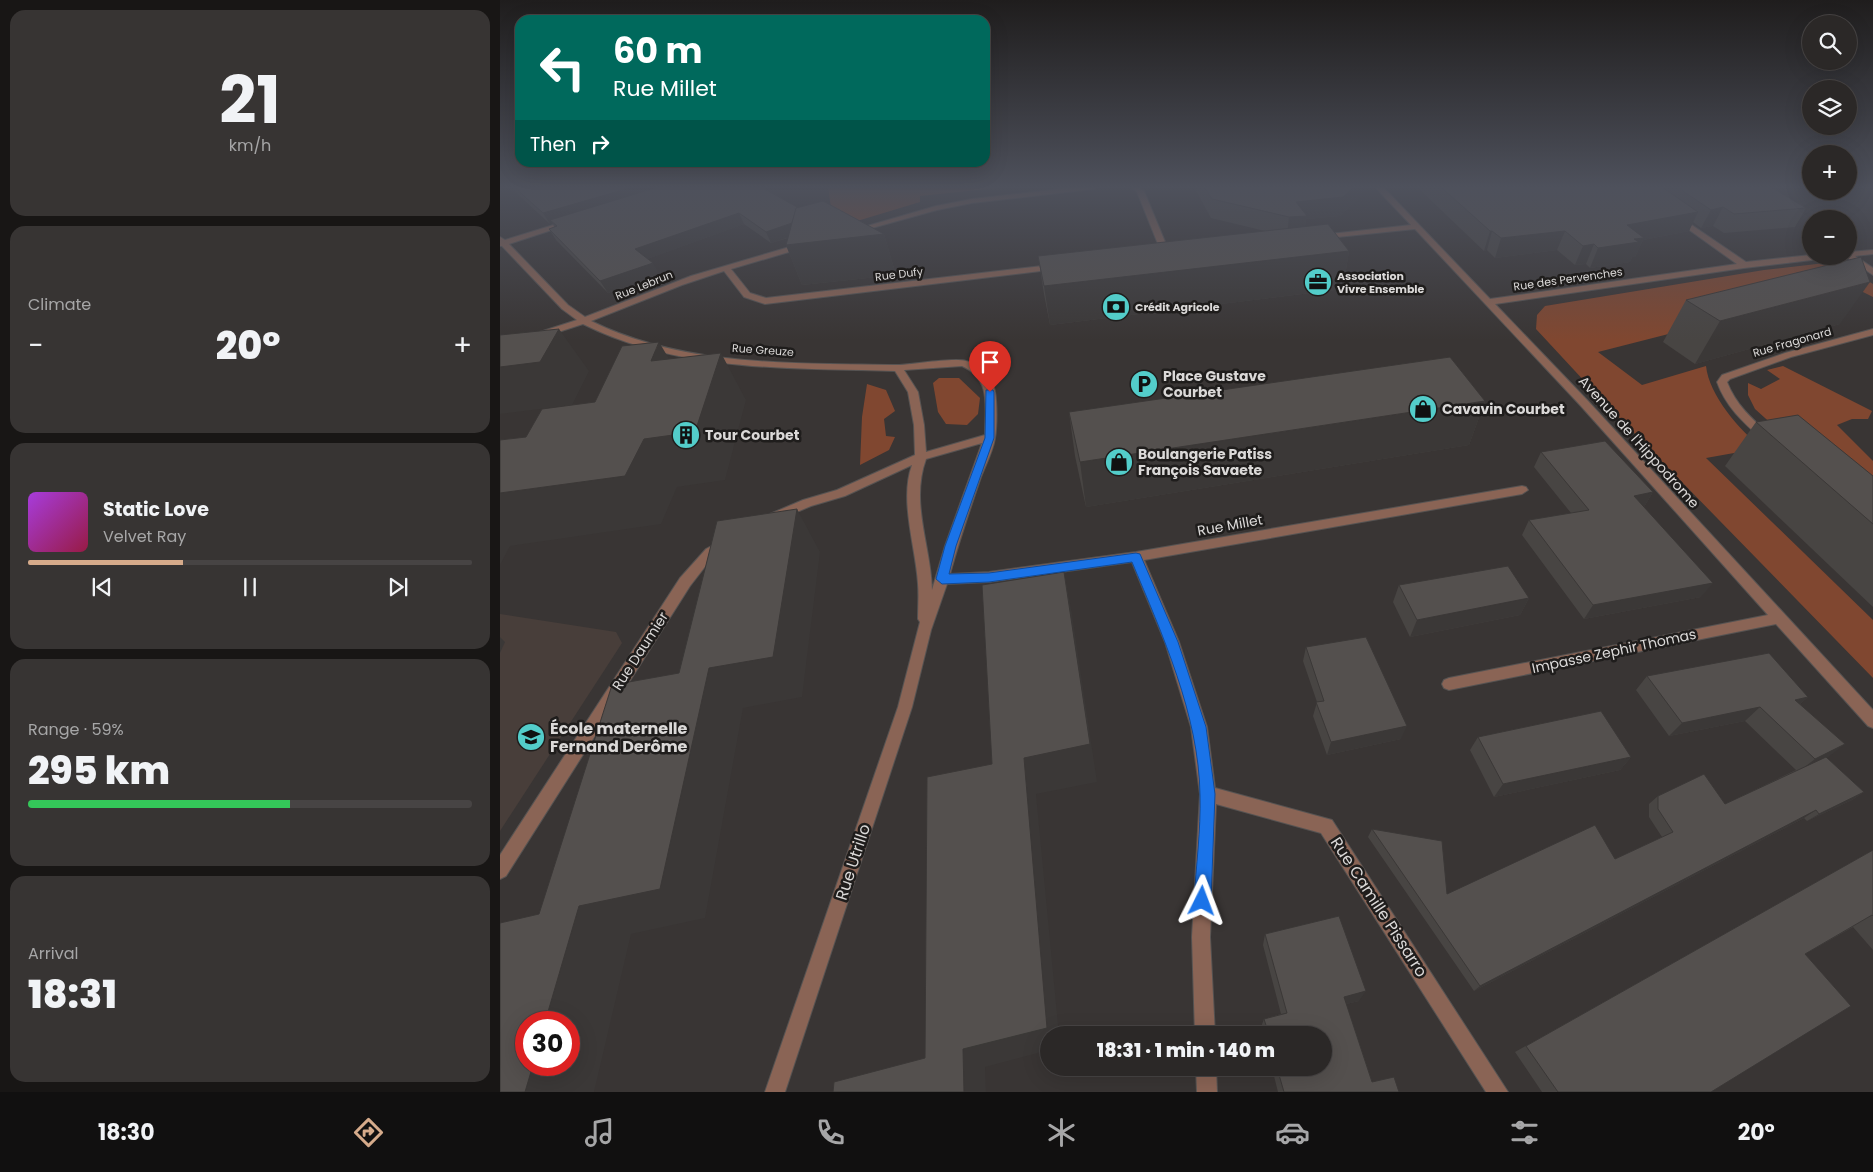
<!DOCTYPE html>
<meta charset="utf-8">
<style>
:root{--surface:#2b2827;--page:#373433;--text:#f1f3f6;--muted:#a6a6a7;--line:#474444;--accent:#d6ab8b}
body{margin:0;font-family:Poppins,sans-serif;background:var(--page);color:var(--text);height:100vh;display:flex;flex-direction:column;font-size:19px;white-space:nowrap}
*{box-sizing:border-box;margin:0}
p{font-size:16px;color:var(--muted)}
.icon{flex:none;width:28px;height:28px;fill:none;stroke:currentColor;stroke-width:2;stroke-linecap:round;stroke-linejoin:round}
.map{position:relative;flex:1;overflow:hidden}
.panel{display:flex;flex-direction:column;gap:10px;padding:10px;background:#181615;width:500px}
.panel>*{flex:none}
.banner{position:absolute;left:15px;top:15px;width:475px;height:152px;border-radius:15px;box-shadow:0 5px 20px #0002,0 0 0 1px var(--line);background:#00695c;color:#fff;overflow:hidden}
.fabs{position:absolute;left:1302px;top:15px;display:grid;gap:10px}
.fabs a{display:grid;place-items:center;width:55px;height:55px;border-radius:50%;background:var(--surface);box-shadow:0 5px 20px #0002,0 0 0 1px var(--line);font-size:25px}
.speed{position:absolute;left:15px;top:1011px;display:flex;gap:10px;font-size:25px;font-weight:700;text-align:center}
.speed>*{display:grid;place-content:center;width:65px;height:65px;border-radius:50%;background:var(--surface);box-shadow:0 5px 20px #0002,0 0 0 1px var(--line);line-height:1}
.speed .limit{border:8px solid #d22;background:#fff;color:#111}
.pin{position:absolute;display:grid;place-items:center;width:42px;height:42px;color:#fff;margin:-51px -21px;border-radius:50% 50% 50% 0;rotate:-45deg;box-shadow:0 0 5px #0007}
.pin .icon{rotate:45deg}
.me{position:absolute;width:55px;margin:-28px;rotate:3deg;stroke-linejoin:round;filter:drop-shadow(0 0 4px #0008)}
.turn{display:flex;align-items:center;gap:18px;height:105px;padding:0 15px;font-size:22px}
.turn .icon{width:65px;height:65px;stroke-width:2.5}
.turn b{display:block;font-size:35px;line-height:42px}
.then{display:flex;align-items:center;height:48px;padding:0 15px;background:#0003;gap:10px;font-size:19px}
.big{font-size:38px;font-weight:800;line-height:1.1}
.panel .card{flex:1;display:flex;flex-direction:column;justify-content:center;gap:8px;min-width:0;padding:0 18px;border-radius:15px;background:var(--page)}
.panel .dial{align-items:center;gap:0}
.dial b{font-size:65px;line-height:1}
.song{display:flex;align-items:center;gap:15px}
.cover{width:60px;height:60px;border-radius:8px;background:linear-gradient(135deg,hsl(280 70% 55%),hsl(340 70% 35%))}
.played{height:5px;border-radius:2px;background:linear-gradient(90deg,var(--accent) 35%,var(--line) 35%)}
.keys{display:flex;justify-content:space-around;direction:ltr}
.heat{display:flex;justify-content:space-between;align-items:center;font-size:28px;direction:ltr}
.charge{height:8px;border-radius:4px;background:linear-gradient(90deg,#34c759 59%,var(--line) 0)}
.trip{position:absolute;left:540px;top:1026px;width:292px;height:50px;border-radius:25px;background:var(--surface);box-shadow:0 5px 20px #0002,0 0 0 1px var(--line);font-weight:800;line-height:50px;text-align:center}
.tab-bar{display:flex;height:80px;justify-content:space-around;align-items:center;background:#111010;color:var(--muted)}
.tab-bar .icon{width:35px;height:35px}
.tab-bar .on{color:var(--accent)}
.tab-bar b{font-size:22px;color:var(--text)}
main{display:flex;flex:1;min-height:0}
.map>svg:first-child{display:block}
</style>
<main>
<section class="panel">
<div class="card dial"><b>21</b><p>km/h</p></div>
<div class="card"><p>Climate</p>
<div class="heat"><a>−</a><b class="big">20°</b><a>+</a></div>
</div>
<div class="card">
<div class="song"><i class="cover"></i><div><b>Static Love</b><p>Velvet Ray</p></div></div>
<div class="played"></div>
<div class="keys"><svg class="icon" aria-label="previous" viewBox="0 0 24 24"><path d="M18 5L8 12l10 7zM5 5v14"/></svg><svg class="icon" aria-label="pause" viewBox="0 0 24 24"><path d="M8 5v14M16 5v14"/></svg><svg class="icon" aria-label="next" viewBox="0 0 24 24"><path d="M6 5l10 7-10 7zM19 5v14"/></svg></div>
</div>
<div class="card"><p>Range · 59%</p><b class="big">295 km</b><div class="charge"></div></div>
<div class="card"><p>Arrival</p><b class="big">18:31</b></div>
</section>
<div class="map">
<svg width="1373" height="1092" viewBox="0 0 1373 1092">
<rect width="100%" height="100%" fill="#393534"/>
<polygon fill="#483e3a" points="0,614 116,632 122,643 0,831"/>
<g fill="#804730">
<polygon points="328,187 507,187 420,196 420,202 334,228"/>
<path d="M 1325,263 L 1352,271 L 1373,284 L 1373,297 L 1353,287 L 1098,352 L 1142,385 L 1206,366 C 1209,395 1240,431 1262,448 L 1206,458 L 1373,620 L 1373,678 L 1100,398 L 1036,329 L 1037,315 L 1045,306 L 1264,270 Z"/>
<polygon points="1283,366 1372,411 1368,419 1352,419 1337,425 1373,461 1373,515 1255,409 1248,395 1248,383 1261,389 1280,379 1267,370"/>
<polygon points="439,378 459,378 480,398 478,414 467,425 446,424 438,412 433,383"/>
<polygon points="367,384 386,390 395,411 384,419 386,436 395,437 389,450 360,465 362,417"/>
</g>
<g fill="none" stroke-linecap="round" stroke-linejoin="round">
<defs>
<g id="minor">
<polygon points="577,187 597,187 593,189 472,203 437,210 354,233 350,231 436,206 472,199"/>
<polygon points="631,187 638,187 644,191 670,254 669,256 662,254 637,192"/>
<polygon points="875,187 883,187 990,299 1237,264 1174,219 1173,217 1177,215 1246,262 1311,255 1333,256 1329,258 1244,268 995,304 1088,401 1373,710 1373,728 1368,726 1276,624 949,690 944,688 942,684 944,680 949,678 1268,615 1080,405 915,229 818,239 817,237 821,235 911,225"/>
<path d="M 60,223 L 67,225 L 9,244 L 68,305 L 85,317 L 191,276 L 303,243 L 306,243 L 306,247 L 231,269 L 250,293 L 266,298 L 560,264 L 560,268 L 557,269 L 265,304 L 244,297 L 224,271 L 182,285 L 91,321 C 184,367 294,363 395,365 C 412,365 453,357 466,361 C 481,365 493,377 495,392 C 497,403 497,427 495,438 C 493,451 486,464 481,477 C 470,509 459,541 450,574 L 489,572 L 636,552 L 1022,486 L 1026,487 L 1028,490 L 1022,494 L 644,560 L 679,642 L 707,727 L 715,788 L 832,820 L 1008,1092 L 986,1092 L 821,833 L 716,804 L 710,937 L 715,1035 L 695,1035 L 692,937 L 700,794 L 691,727 L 665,642 L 632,562 L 489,582 L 447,584 L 431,630 L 412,707 L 285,1092 L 265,1092 L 398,707 L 420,622 L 418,619 C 418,607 419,596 418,584 C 416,548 399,500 412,465 L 345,496 L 311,506 L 278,520 L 274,521 L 268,517 L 270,514 L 303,500 L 337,490 L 415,455 L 414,425 L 408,392 L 395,371 C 290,368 179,372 83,324 L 46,336 L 40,336 L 40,332 L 77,320 L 62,309 L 2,246 L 0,246 L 0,237 L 5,240 ZM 462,366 C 492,379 485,407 485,435 L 426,452 L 424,425 L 418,392 L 404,370 ZM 482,443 L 445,546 L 432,590 C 431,546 410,503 426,459 Z"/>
<polygon points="1373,250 1373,254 1355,256 1373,268 1373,275 1345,256 1349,256 1349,252"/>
<path d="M 1373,329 L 1373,335 L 1291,357 L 1230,379 L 1227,382 C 1236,405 1252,419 1270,435 L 1271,437 L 1270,439 L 1262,439 C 1243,422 1226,407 1217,382 L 1222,375 L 1285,353 Z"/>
<polygon points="224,539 228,541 230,544 228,547 214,555 190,586 6,876 0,879 0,855 180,578 206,549"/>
<polygon points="696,1068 716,1068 717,1092 697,1092"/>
</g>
</defs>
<use href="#minor" stroke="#565352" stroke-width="2"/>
<use href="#minor" fill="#8a6455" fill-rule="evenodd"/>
</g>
<g fill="#484543">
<polygon points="11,187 269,187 264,188 297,207 384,234 396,275 302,285 286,245 288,238 271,243 244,224 147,259 160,275 108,293 56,240 49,229 54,227 53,224 50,224 13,190"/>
<polygon points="694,187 870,187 840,216 806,219 805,226 849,251 843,289 550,325 544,294 538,256 765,231 711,218"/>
<polygon points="917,187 1284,187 1275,189 1306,208 1295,227 1224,233 1213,226 1201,228 1193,222 1189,231 1143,240 1135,257 1132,257 1130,262 1090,268 1086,264 1075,265 1057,250 995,258 987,250 984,251"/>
<polygon points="1186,300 1340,324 1195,364 1163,342"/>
<polygon points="985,401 969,445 586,507 575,456 569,412"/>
<polygon points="1256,422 1373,476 1373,607 1225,466"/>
<polygon points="1041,452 1153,492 1144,507 1201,597 1084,619 1022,535 1029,520 1071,513 1034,467"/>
<polygon points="899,585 1029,598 1020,615 910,637 893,602"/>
<polygon points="806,647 901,739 827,755 813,716 817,702 803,661"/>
<polygon points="1147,676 1308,697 1300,704 1327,758 1364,792 1352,800 1307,821 1304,818 974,991 868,837 872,829 947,894 1115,859 1162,837 1149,817 1149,804 1158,796 1225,804 1296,770 1245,721 1169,736 1136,690"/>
<polygon points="978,737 1131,757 1120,770 994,797 970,750"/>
<polygon points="1373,850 1373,950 1353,927 1305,954 1211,1092 1042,1092 1015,1052"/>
<polygon points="765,934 859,1001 846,1004 872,1082 899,1092 778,1092 772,1068 824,1068 824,1035 763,1035 761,1027 764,1019 781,1014 763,945"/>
</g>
<g fill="#3b3837">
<polygon points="133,187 175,187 50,220 53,224 50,224 43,213"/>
<polygon points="854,187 870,187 840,216 806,219 804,235 787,236 789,217 796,202"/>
<polygon points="1250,187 1284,187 1246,195"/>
<polygon points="1223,207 1213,226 1201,228 1211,210"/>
<polygon points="1198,212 1189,231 1143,240 1135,257 1132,257 1130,262 1090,268 1098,248 1127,225"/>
<polygon points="239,213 244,224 142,261 135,249"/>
<polygon points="311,217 311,230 271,243 266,232"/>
<polygon points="990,231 992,231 987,250 984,251"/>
<polygon points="1065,231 1057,250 995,258 1001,238"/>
<polygon points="384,234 396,275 302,285 286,245"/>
<polygon points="1094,244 1086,264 1075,265 1083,246"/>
<polygon points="849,251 843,289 550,325 544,286"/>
<polygon points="153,263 160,275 108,293 100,281"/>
<polygon points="1370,282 1340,324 1195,364 1220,321"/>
<polygon points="59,329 89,371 72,405 0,414 0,367"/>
<polygon points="159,342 187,389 151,361"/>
<polygon points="221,353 246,400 225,480 177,487 161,524 10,546 0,565 0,493 144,439"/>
<polygon points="985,401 969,445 586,507 580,462"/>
<polygon points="1153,492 1144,507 1134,496"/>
<polygon points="297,509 320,552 302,697 243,708 205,918 131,934 94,1092 25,1092 33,1065 69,1065 69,1022 45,1022 79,906"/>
<polygon points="564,572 572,614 597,782 536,794 559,1035 549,1035 549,1050 485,1067 486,1092 464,1092 463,1049 524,758"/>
<polygon points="1213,583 1201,597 1084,619 1093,605"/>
<polygon points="1029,598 1020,615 910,637 917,620"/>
<polygon points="0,637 5,642 0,653"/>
<polygon points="1308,697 1292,711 1295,700"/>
<polygon points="1260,707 1245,721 1169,736 1182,723"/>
<polygon points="907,726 901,739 827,755 831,742"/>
<polygon points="1345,744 1327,758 1298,772 1315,759"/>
<polygon points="1131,757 1120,770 994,797 1003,784"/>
<polygon points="1364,792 1352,800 1307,821 1319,814"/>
<polygon points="1316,810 1304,818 974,991 980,986"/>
<polygon points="866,991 859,1001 838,1006 844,997"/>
</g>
<g fill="#54504e" stroke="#3b3837">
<polygon points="14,187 133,187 43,213"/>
<polygon points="158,187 261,187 297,207 292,223 266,232 239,213 135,249 153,263 100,281 49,229 57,226 50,220"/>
<polygon points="704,187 854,187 843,197 796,202 807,216 789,217 712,199"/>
<polygon points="941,187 1162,187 1198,212 1127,225 1144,238 1134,239 1139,242 1098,248 1094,244 1083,246 1065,231 1001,238 992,231 990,231"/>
<polygon points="1177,187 1271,187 1306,208 1234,214 1223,207 1211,210"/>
<polygon points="323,201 384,234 286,245 296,208"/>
<polygon points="828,224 849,251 544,286 538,256"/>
<polygon points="1361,257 1370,282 1220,321 1186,300"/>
<polygon points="59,329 40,362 0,367 0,335"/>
<polygon points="159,342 151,361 221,353 195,432 144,439 125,476 0,493 0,440 26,437 42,409 95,402 122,346"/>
<polygon points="950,357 985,401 580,462 569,412"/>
<polygon points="1298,415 1373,476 1373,524 1256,422"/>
<polygon points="1105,441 1153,492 1134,496 1213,583 1093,605 1029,520 1089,510 1041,452"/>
<polygon points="297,509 273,657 209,668 160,889 79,906 45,1022 26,1022 26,1065 33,1065 25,1092 0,1092 0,923 39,914 112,685 179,673 217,521"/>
<polygon points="1008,566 1029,598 917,620 899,585"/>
<polygon points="564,572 590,744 524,758 547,1028 463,1049 464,1092 333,1092 334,1082 425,1058 427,777 492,764 482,585"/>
<polygon points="866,637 907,726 831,742 816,702 824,701 806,647"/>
<polygon points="1269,653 1308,697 1295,700 1345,744 1315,759 1260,707 1182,723 1147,676"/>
<polygon points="1101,711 1131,757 1003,784 978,737"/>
<polygon points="1326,757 1364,792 1319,814 1316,810 980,986 872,829 942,841 947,894 1095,825 1115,859 1173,832 1158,809 1158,796 1204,774 1225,804"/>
<polygon points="1373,850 1373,916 1372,915 1305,954 1351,1006 1211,1092 1058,1092 1026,1046"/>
<polygon points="839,916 866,991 844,997 872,1082 894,1077 899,1092 784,1092 777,1068 824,1068 824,1035 769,1035 764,1019 787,1013 765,934"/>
</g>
<linearGradient id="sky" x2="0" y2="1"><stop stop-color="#1f1d1d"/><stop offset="0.55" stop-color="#4e515c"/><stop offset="1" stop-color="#4e515c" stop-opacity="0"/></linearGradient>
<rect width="1373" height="340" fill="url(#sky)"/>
<path fill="#1a73e8" stroke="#114b97" d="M 486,390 L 493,390 L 494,392 L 494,438 L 456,546 L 449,574 L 489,573 L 636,553 L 640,554 L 678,642 L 706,727 L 715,794 L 711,901 L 708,907 L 702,909 L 697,907 L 694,901 C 696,866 701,830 700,795 C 699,715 662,634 632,562 L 489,582 L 442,584 L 436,579 L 445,546 L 485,438 Z"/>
<defs>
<symbol id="office-disc" viewBox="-11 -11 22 22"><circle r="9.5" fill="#53cdca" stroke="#1f1d1c"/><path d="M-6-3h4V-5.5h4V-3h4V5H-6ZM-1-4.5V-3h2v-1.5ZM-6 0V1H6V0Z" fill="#111"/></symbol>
<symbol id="bank-disc" viewBox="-11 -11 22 22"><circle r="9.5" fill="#53cdca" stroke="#1f1d1c"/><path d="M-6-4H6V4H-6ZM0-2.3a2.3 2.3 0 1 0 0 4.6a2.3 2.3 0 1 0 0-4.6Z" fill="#111"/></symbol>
<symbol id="parking-disc" viewBox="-11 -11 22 22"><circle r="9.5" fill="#53cdca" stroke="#1f1d1c"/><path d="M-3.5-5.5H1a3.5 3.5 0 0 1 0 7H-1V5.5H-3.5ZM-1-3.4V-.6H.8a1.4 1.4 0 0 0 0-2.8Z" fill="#111"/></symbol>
<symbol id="shop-disc" viewBox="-11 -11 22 22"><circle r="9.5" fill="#53cdca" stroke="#1f1d1c"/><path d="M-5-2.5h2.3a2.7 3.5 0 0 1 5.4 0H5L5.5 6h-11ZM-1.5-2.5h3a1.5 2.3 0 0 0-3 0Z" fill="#111"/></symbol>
<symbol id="building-disc" viewBox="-11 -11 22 22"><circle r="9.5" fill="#53cdca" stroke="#1f1d1c"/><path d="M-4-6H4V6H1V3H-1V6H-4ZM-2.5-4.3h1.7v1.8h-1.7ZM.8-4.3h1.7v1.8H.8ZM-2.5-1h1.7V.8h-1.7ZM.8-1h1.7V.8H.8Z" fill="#111"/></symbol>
<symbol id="school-disc" viewBox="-11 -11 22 22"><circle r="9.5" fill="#53cdca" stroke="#1f1d1c"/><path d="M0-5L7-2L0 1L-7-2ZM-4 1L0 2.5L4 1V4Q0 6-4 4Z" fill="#111"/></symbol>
</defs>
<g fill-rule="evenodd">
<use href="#office-disc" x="802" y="266" width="32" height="32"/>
<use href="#bank-disc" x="600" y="291" width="32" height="32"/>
<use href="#parking-disc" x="628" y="368" width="32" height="32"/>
<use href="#shop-disc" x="907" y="393" width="32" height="32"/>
<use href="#building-disc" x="170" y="419" width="32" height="32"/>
<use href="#shop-disc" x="603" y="446" width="32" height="32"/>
<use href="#school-disc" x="15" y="721" width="32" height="32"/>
</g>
<g text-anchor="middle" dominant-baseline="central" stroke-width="5" stroke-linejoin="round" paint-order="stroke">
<g font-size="11" fill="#dbd9d8" stroke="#1f1d1c">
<text transform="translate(399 274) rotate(-7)">Rue Dufy</text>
<text transform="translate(1068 279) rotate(-8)">Rue des Pervenches</text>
<text transform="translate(144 285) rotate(-22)">Rue Lebrun</text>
<text transform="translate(1292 342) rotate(-16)">Rue Fragonard</text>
<text transform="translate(263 350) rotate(4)">Rue Greuze</text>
</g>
<g font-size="11" font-weight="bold" fill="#dbd9d8" stroke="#1f1d1c" text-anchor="start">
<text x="837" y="276">Association<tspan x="837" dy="13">Vivre Ensemble</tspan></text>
<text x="635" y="307">Crédit Agricole</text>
</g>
<g font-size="14" font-weight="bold" fill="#dbd9d8" stroke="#1f1d1c" text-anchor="start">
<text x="663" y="376">Place Gustave<tspan x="663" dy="16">Courbet</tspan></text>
<text x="942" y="409">Cavavin Courbet</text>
<text x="205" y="435">Tour Courbet</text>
<text x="638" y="454">Boulangerie Patiss<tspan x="638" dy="16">François Savaete</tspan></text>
</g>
<g font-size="14" fill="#dbd9d8" stroke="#1f1d1c">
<text transform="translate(1139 442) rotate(48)">Avenue de l'Hippodrome</text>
<text transform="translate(730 525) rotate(-10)">Rue Millet</text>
<text transform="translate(140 651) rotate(-57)">Rue Daumier</text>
<text transform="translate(1114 651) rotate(-12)">Impasse Zephir Thomas</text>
</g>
<g font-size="16" font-weight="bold" fill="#dbd9d8" stroke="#1f1d1c" text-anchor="start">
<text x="50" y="728">École maternelle<tspan x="50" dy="18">Fernand Derôme</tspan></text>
</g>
<g font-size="16" fill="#dbd9d8" stroke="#1f1d1c">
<text transform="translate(353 862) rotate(-72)">Rue Utrillo</text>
<text transform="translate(879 907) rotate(57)">Rue Camille Pissarro</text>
</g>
</g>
</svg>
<div class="fabs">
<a><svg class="icon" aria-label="search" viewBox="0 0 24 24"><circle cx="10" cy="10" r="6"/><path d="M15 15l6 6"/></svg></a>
<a><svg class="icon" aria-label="layers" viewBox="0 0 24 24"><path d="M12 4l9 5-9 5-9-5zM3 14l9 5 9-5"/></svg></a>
<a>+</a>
<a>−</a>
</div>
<div class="speed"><div class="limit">30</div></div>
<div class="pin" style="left:490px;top:392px;background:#d93025"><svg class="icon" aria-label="arrive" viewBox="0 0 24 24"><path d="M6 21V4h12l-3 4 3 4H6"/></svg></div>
<svg class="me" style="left:702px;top:901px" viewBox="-20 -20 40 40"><path d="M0-17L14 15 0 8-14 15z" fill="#1a73e8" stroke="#fff" stroke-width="4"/></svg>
<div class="trip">18:31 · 1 min · 140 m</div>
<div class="banner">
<div class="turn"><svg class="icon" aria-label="left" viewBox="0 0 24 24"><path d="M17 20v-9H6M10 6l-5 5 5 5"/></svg><div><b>60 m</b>Rue Millet</div></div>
<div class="then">Then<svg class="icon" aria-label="right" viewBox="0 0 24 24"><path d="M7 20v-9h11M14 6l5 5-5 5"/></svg></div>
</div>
</div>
</main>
<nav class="tab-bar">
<b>18:30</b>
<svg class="icon on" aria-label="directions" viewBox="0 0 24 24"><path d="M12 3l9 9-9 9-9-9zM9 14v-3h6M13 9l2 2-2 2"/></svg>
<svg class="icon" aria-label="music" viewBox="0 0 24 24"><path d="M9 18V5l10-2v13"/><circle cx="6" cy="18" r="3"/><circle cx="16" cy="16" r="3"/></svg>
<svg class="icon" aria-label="phone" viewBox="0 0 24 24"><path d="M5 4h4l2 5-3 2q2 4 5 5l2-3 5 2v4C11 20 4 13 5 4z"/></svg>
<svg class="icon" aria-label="climate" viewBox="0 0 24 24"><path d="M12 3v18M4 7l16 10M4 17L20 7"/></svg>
<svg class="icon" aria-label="car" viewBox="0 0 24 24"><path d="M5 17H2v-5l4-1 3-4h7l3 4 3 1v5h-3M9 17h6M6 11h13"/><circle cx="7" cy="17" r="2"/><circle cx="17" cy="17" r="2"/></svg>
<svg class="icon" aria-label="filters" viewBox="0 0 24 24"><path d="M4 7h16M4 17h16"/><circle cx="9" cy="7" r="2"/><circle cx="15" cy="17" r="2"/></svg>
<b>20°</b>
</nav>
